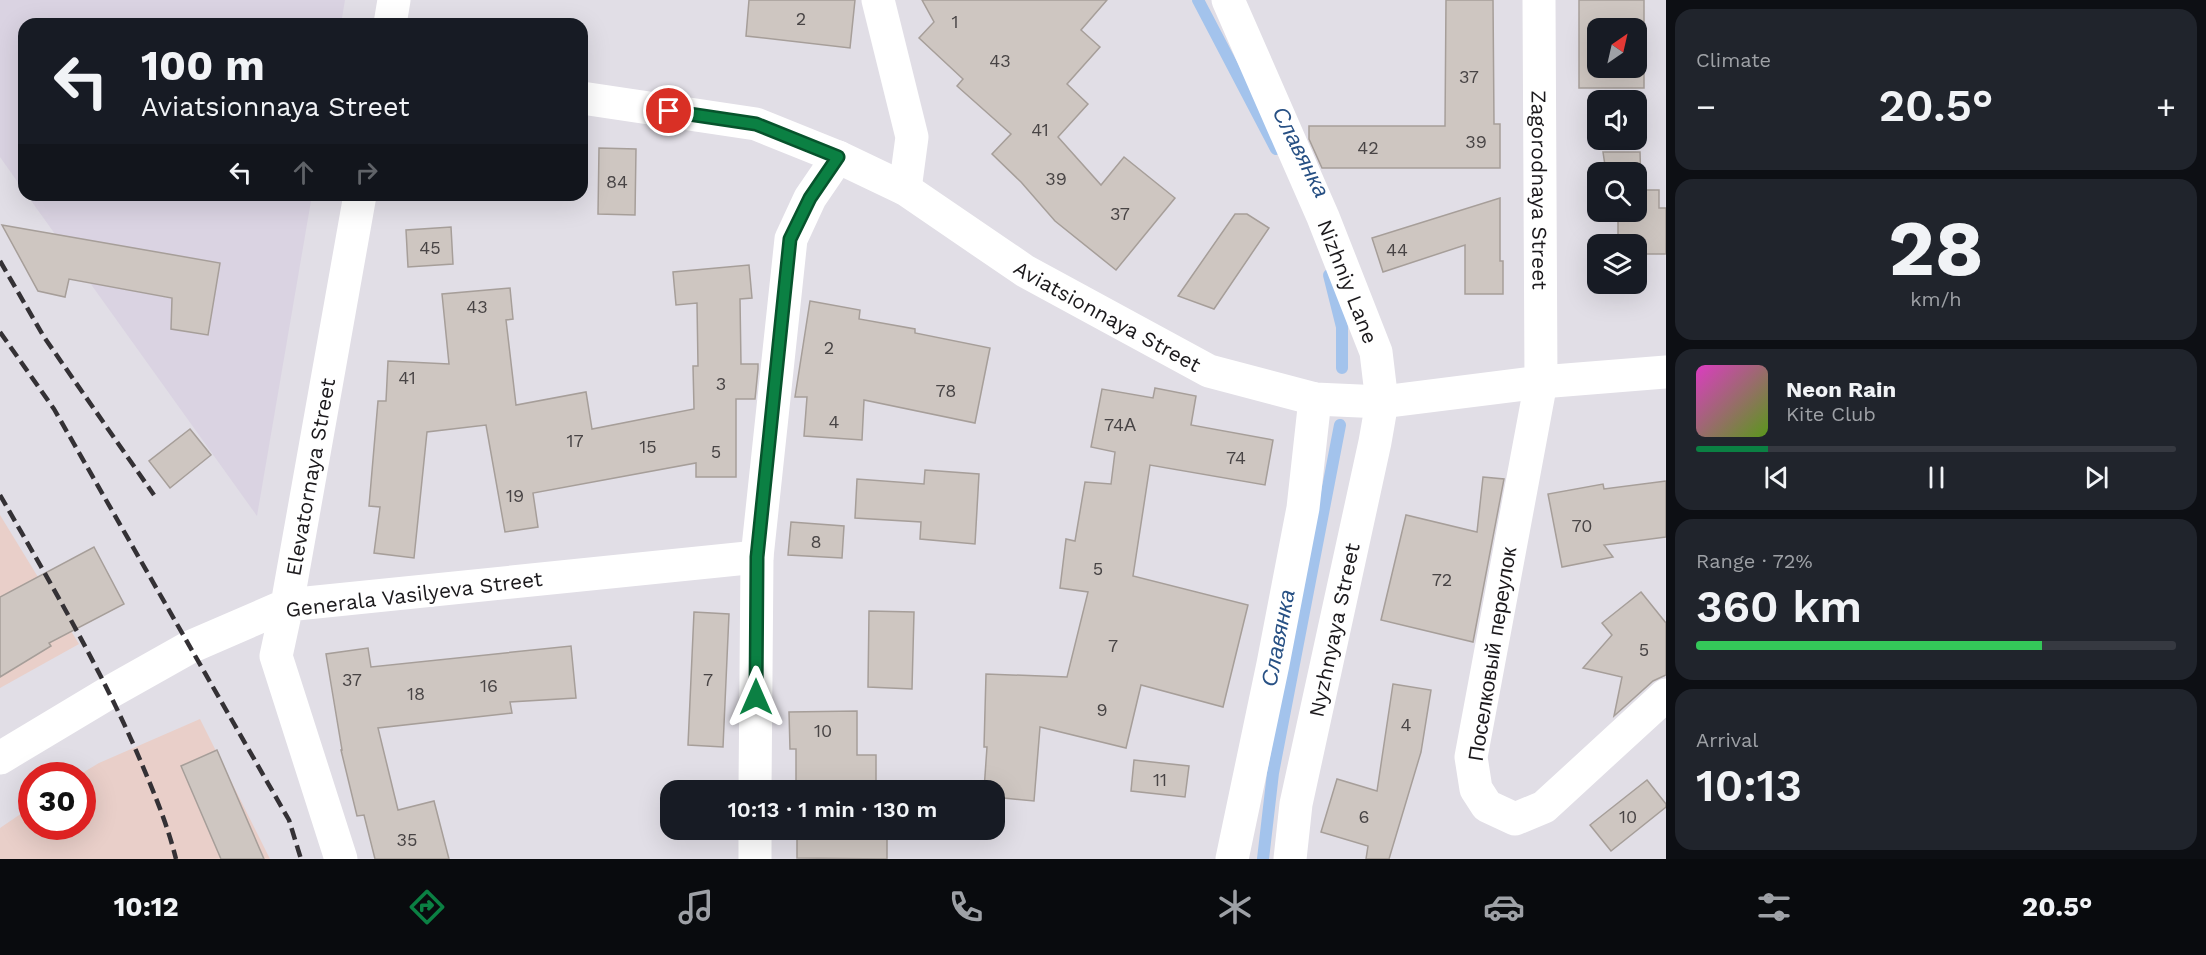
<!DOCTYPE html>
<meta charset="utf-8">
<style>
:root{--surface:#171b24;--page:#20242c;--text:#f1f3f6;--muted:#9ea1a6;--line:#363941;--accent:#0b8043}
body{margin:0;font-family:"Work Sans",sans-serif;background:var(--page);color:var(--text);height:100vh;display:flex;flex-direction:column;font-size:22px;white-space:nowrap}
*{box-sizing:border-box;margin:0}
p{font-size:20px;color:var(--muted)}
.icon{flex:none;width:33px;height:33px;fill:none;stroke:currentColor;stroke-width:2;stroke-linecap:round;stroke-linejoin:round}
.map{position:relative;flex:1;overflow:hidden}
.panel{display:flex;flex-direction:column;gap:9px;padding:9px;background:#0d0f14;width:540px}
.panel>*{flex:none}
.guide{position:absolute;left:18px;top:18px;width:570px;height:183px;border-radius:18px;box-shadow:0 6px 24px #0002;background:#171b24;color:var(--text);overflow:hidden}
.needle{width:39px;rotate:34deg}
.controls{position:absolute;left:1587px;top:18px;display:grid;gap:12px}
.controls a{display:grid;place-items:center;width:60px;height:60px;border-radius:12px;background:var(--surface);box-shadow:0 6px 24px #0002;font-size:30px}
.speed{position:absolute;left:18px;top:762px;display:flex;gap:12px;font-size:30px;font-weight:700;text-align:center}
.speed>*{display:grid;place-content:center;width:78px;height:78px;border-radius:50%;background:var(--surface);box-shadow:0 6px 24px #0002;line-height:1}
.speed .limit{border:9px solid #d22;background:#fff;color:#111}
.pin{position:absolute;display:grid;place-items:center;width:51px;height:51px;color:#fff;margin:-26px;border:3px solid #fff;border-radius:50%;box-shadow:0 2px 6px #0007}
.me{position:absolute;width:66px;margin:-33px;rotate:0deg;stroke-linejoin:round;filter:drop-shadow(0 0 4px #0008)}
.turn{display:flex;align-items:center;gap:21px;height:126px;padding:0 24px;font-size:27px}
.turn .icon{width:78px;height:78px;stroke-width:2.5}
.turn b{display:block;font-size:42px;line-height:51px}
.lanes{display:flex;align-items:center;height:57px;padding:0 24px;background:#0003;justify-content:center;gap:30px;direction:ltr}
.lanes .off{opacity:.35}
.big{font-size:45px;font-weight:600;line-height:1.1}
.panel .card{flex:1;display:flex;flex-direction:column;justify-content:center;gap:9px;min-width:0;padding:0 21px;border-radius:18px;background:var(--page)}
.panel .dial{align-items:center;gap:0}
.dial b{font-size:78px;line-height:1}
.song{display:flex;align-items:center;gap:18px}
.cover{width:72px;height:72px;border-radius:9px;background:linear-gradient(135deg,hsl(310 70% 55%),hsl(90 70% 35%))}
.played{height:6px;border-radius:3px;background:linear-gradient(90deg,var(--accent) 15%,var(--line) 15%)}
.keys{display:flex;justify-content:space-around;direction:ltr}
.heat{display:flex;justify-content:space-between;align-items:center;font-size:33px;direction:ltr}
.charge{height:9px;border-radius:4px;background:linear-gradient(90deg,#34c759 72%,var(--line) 0)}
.trip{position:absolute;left:660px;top:780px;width:345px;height:60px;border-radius:18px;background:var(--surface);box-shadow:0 6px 24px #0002;font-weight:600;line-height:60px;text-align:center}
.dock{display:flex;height:96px;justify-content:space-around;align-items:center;background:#090b0e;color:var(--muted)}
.dock .icon{width:42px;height:42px}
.dock .current{color:var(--accent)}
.dock b{font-size:27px;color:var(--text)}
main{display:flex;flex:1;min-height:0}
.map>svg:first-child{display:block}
</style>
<main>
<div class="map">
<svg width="1666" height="859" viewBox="0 0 1666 859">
<rect width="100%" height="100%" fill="#e1dee6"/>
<g fill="#e9cfc9">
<polygon points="0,515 79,644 0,688"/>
<polygon points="200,719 270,859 0,859 0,828 31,807 32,826 82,826 82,776 79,775 99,763"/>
</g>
<g fill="#dad3e2">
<polygon points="0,0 345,0 341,24 24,24 24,191 0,157"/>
<polygon points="27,195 312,195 257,516"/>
</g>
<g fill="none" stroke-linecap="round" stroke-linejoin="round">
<g stroke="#a3c3ec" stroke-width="12">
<polyline points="1198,0 1276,149"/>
<polyline points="1329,275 1342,327 1342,368"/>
<polyline points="1263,859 1273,773 1340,425"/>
</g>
</g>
<g fill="#cec6c1" stroke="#a69e99" stroke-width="1.5" fill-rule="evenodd">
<polygon points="749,0 855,0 850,48 746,36"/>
<polygon points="922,0 1107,0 1081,30 1100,47 1067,84 1088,104 1058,137 1101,185 1124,157 1175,198 1116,270 1055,221 1021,182 992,154 1011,134 957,86 963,79 919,38 934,22"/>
<polygon points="1446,0 1493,0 1494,124 1500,124 1500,168 1322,168 1309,139 1309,126 1445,126"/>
<path d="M 1579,0 L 1644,0 L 1644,88 L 1579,88 ZM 1598,28 L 1636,28 L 1636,68 L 1598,68 Z"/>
<polygon points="599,148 636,149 635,215 598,214"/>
<polygon points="1603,152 1640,152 1641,186 1636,186 1636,172 1606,172"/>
<polygon points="1636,190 1659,190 1659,208 1666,208 1666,254 1636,254 1636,244 1618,244 1618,212 1636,212"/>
<polygon points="1500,198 1500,261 1503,261 1503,294 1465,294 1465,245 1383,272 1372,238"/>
<polygon points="1235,214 1247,214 1269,228 1214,309 1178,296"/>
<polygon points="2,225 220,263 208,335 171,329 172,298 69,279 65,297 38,291"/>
<polygon points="451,227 453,264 408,267 406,230"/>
<polygon points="749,265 752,298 740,299 741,364 758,364 758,369 755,399 736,399 736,477 696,477 696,463 533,493 538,527 505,532 486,425 427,432 414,558 374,553 380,507 369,506 378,401 386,401 388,361 449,364 442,294 510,288 513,319 506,320 516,405 586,392 592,429 694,409 693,366 698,366 697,303 676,305 673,272"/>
<polygon points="810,301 860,310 859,319 915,329 915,333 990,348 975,423 864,400 862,440 804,436 807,397 795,397"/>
<polygon points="1155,388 1196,396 1191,425 1273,440 1265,485 1150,465 1133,576 1248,605 1223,707 1141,685 1126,748 1040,727 1034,801 994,797 994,790 984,790 987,747 984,747 986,674 1067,677 1088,592 1060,588 1066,539 1075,541 1085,482 1111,484 1115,452 1091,447 1102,389 1153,398"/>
<polygon points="190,429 211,455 170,488 149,461"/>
<polygon points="925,470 979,474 975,544 920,539 921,522 855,518 857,479 924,484"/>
<polygon points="1483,477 1504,479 1473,642 1381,620 1406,515 1477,532"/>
<polygon points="1666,481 1666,537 1604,545 1613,557 1562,567 1548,494 1603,484 1604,489"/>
<polygon points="791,522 844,526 842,558 788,555"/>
<polygon points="94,547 124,604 49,643 51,646 0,677 0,597"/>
<polygon points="1641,592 1666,623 1666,675 1653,681 1614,716 1622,677 1583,668 1612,635 1602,623"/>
<polygon points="869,611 914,612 912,689 868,687"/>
<polygon points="694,612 729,614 723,747 688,745"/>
<polygon points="571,646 576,698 510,702 512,713 378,728 398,810 434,801 449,859 375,859 364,815 357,816 341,750 342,750 326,654 368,648 371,667"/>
<polygon points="1393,684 1431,690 1421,752 1389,859 1366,859 1368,846 1321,832 1337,779 1377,791"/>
<polygon points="857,711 857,755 876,755 876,790 796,790 796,749 790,749 789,712"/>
<polygon points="217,750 264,859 221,859 181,766"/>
<polygon points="1134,760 1189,766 1185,797 1131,791"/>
<polygon points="1647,780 1666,804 1666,807 1611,851 1590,825"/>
<polygon points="797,830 887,830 887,859 797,858"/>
</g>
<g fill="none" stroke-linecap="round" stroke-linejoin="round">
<g stroke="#fff" stroke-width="33">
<polyline points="878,0 912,137 905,189"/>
<path id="s1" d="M 1228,0 L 1323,217 L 1376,352 L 1382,402 L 1375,442 L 1296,804 L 1290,859"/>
<path id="s2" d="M 1539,0 L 1541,382 L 1471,757 L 1476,789 L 1487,806 L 1515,819 L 1544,807 L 1666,695"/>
<polyline points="755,790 757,557 791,239 810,198 838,157"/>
<polyline points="341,859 276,656 287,605 757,557"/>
<polyline points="755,859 755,830"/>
<polyline points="1232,859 1273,664 1303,508 1315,399"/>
</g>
<g stroke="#fff" stroke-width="33">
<polyline points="390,24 394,0"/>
<path id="s3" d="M 582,98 L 756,124 L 838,157 L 905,189 L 1025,271 L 1209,371 L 1315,399 L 1382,402 L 1541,382 L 1666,372"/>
<path id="s4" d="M 0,758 L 110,692 L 190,647 L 287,605 L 360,195"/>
</g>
<g stroke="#343135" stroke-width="4.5" stroke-dasharray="12 6" stroke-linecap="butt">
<polyline points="0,261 44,337 154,495"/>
<polyline points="0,332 54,409 289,820 301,859"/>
<path d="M 0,495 C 48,579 96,660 135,748 C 151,786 166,819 176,859"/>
</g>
</g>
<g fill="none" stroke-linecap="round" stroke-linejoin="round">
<defs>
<polyline id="route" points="669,111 756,124 838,157 810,198 790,239 757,557 756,697"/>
</defs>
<use href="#route" stroke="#07532c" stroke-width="15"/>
<use href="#route" stroke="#0b8043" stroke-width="10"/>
</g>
<g text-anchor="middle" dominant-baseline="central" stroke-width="6" stroke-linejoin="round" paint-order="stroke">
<g font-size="18" fill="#484445">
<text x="801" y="18">2</text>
<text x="955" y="21">1</text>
<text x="1000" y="60">43</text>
<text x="1469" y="76">37</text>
<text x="1040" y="129">41</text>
<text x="1476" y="141">39</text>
<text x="1368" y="147">42</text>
<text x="1056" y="178">39</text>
<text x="617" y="181">84</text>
<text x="1120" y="213">37</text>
<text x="430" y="247">45</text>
<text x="1397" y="249">44</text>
<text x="477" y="306">43</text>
<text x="829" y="347">2</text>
<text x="407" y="377">41</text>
<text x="721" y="383">3</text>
<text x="946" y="390">78</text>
<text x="834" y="421">4</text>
<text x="1120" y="424">74А</text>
<text x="575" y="440">17</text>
<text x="648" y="446">15</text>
<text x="716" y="451">5</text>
<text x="1236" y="457">74</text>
<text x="515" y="495">19</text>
<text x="1582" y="525">70</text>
<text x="816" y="541">8</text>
<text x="1098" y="568">5</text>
<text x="1442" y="579">72</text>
<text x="1113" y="645">7</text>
<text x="1644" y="649">5</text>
<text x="352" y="679">37</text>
<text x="708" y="679">7</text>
<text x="489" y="685">16</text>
<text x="416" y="693">18</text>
<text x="1102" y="709">9</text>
<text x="1406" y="724">4</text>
<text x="823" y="730">10</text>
<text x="1160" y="779">11</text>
<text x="1364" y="816">6</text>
<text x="1628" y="816">10</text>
<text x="407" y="839">35</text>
</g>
<g font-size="21" fill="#1b191c" stroke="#fff">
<text stroke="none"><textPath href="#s2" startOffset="190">Zagorodnaya Street</textPath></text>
<text stroke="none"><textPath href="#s1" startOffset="306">Nizhniy Lane</textPath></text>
<text stroke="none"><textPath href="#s3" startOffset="578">Aviatsionnaya Street</textPath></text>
<text stroke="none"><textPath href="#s4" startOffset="456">Elevatornaya Street</textPath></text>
<text transform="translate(414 594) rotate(-7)">Generala Vasilyeva Street</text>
<text transform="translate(1334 630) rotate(-78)">Nyzhnyaya Street</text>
<text transform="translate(1492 654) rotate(-81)">Поселковый переулок</text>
</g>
<g font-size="22" font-style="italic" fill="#275084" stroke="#fff">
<text transform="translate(1301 152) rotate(63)">Славянка</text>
<text transform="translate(1278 638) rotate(-79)">Славянка</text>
</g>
</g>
</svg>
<div class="controls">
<a><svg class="needle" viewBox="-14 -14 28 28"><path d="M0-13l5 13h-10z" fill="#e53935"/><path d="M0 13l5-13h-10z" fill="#9ea1a6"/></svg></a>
<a><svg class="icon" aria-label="sound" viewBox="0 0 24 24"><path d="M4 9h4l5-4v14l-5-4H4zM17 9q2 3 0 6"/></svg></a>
<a><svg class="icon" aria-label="search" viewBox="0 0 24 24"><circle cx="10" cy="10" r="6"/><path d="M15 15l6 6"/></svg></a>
<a><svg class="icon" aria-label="layers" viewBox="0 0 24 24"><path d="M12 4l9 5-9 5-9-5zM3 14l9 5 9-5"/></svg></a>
</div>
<div class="speed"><div class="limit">30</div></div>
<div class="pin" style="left:669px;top:111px;background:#d93025"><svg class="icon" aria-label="arrive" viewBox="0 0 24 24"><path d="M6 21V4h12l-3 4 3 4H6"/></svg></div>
<svg class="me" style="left:756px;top:697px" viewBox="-20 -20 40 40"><path d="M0-17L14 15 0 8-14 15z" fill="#0b8043" stroke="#fff" stroke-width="4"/></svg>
<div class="trip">10:13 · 1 min · 130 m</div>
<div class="guide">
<div class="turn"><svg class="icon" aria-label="left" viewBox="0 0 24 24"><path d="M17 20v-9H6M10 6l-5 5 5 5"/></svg><div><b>100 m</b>Aviatsionnaya Street</div></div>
<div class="lanes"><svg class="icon" aria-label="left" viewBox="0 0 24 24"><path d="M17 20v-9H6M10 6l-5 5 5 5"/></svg><svg class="icon off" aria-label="ahead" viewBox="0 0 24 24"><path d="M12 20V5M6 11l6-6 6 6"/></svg><svg class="icon off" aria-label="right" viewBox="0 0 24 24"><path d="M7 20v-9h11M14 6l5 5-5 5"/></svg></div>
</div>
</div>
<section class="panel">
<div class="card"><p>Climate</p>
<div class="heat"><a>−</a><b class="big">20.5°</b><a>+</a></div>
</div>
<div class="card dial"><b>28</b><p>km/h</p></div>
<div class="card">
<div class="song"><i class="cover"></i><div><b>Neon Rain</b><p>Kite Club</p></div></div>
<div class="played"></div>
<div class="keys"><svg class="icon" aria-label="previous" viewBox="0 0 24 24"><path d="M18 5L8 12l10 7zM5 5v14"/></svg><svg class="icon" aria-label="pause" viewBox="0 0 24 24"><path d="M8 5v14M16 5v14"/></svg><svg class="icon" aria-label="next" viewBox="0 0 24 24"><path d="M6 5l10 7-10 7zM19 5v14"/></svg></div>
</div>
<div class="card"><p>Range · 72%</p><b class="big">360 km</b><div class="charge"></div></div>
<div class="card"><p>Arrival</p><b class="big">10:13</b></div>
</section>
</main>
<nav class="dock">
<b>10:12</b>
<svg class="icon current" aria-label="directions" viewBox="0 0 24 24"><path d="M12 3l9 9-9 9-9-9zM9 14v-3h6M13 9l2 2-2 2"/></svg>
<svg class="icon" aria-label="music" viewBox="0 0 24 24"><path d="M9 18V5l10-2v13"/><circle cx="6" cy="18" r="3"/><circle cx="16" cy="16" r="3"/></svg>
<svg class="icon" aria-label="phone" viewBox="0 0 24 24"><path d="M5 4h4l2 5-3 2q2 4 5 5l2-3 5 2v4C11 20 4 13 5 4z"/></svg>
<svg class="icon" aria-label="climate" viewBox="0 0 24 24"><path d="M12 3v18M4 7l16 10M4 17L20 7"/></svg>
<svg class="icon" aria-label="car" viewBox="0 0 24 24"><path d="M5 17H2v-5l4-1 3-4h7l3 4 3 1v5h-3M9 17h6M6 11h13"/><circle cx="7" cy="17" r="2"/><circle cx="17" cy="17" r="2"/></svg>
<svg class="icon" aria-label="filters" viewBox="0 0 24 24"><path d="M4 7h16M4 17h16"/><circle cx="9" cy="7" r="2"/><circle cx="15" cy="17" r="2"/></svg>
<b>20.5°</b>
</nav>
